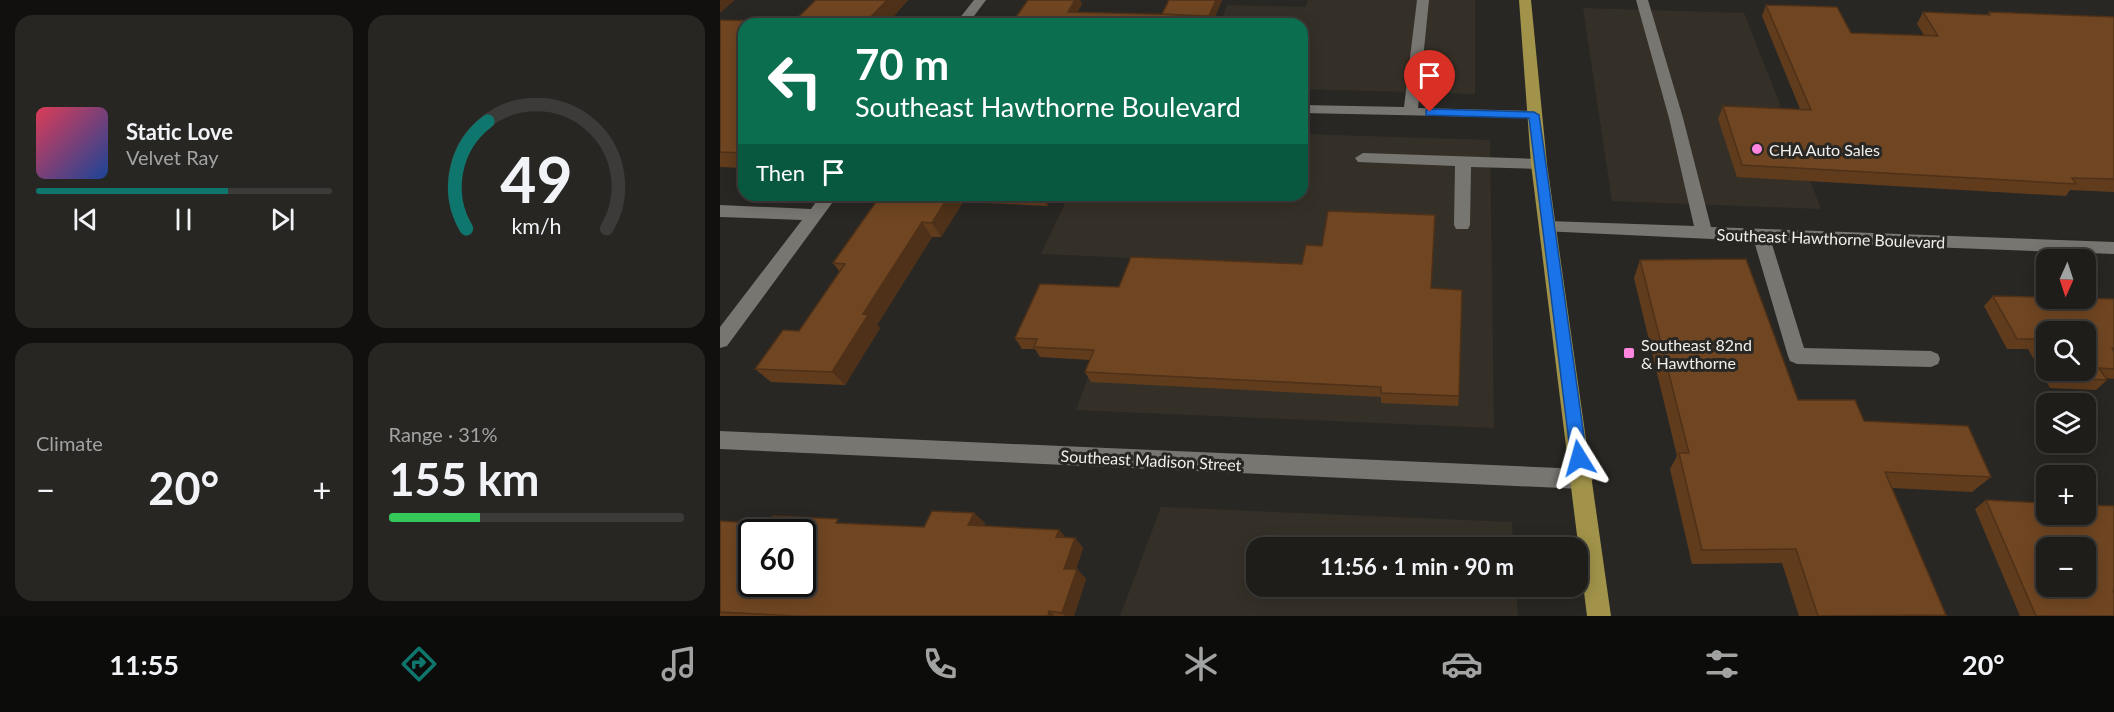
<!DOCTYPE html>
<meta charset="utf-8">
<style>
:root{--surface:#1f1d1a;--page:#272623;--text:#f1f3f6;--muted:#a1a2a2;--line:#3c3b39;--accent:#0f766e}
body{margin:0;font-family:Lato,sans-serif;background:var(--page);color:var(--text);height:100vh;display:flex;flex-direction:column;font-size:22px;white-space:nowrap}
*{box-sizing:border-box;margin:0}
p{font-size:20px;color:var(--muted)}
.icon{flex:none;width:33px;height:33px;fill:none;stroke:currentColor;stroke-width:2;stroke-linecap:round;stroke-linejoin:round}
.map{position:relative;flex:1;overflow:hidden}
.side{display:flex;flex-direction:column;gap:15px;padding:15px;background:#11100e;width:720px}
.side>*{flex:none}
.hud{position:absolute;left:18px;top:18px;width:570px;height:183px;border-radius:18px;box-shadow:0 3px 15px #0003,0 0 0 2px var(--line);background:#0b6e4f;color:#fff;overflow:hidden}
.needle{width:39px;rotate:183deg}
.buttons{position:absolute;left:1316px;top:249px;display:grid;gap:12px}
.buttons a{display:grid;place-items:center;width:60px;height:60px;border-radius:12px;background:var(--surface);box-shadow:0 3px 15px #0003,0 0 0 2px var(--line);font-size:30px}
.speed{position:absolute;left:18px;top:519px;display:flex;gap:12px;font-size:30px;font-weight:700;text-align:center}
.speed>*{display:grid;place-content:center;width:78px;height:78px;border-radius:50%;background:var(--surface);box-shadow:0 3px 15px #0003,0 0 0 2px var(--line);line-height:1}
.speed .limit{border:3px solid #111;border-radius:9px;background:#fff;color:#111}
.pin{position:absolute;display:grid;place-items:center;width:51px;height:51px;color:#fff;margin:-62px -26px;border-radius:50% 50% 50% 0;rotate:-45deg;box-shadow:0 0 6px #0007}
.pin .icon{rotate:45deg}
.me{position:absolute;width:66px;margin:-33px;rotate:352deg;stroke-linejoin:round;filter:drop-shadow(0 0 4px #0008)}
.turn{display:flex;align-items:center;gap:21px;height:126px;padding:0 18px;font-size:27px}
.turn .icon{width:78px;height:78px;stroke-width:2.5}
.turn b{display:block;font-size:42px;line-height:51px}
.then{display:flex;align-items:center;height:57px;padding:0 18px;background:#0003;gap:12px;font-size:22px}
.big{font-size:45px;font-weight:700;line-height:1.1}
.side .card{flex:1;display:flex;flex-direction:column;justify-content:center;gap:9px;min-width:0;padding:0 21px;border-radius:18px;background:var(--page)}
.side .dial{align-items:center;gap:0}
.dial svg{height:156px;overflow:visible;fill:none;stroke:var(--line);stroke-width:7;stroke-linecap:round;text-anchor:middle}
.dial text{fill:var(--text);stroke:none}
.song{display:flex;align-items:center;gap:18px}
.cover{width:72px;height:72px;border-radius:9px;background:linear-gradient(135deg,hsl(350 70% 55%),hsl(220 70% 35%))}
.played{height:6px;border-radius:3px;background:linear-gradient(90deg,var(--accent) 65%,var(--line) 65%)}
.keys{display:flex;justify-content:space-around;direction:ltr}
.heat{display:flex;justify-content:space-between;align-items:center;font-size:33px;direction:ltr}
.charge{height:9px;border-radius:4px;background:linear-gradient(90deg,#34c759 31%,var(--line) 0)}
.side .tiles{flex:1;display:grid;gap:15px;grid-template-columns:repeat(2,1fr)}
.trip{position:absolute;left:526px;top:537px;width:342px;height:60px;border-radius:18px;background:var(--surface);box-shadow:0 3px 15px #0003,0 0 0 2px var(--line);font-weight:700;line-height:60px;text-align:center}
.menu{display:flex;height:96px;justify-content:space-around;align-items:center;background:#0c0c0a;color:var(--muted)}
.menu .icon{width:42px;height:42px}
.menu .active{color:var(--accent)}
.menu b{font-size:27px;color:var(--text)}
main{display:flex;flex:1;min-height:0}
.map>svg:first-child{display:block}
</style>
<main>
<section class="side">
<div class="tiles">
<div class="card">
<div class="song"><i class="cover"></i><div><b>Static Love</b><p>Velvet Ray</p></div></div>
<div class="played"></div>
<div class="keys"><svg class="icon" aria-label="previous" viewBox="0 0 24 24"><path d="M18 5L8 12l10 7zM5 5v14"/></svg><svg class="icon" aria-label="pause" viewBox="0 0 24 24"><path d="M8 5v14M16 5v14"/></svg><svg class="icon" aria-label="next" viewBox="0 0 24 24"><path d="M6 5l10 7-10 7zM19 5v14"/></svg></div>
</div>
<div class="card dial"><svg viewBox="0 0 100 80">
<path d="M14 69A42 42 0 1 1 86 69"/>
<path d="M14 69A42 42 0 0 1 25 14" stroke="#0f766e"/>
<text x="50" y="56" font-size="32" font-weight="700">49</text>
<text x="50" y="72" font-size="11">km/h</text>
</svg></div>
<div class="card"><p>Climate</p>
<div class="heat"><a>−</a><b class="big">20°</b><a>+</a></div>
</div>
<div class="card"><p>Range · 31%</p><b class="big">155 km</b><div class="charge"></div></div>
</div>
</section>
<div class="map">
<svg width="1394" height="616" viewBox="0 0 1394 616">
<rect width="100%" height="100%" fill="#292723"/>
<g fill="#353027">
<polygon points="588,0 755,0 755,94 582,89 582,24 500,24 507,5 586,7"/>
<polygon points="863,8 1024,13 1101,209 892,201"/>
<polygon points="582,134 770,140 774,428 356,410 413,258 321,254 349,195 582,195"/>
<polygon points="441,507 792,522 793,547 537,548 537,586 796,587 798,616 400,616"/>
</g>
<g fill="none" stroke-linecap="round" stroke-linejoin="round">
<g fill="#787671" fill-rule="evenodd">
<polygon points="254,0 266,0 248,24 235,24"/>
<polygon points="697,0 709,0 698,108 814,111 819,112 821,115 819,118 582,113 582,105 684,107"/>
<polygon points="916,0 928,0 963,118 991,227 1394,242 1394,254 1051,241 1084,348 1211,351 1218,354 1220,359 1218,364 1211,367 1077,364 1070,361 1068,356 1034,241 822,231 820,227 822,223 828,221 974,226 949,118"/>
<polygon points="643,153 819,159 827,164 819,169 751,167 750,225 748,229 736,229 734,225 735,166 638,162 635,158"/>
<polygon points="101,195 118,195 7,346 0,348 0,327 82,220 0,217 0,205 91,209"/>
<polygon points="0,431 862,469 869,472 873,479 869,486 862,489 0,449"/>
</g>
<polygon fill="#a19349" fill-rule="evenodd" points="799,0 811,0 827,164 891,616 867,616 811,164"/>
</g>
<g fill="#603c1d" fill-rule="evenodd">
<polygon points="188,0 167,24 24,24 24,168 0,167 0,20 73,22"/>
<polygon points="308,0 360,0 362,4 357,12 442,15 502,0 492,24 291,24"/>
<polygon points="1046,5 1131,33 1204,35 1197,24 1203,12 1267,15 1269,12 1394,17 1394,192 1350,190 1346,196 1017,177 998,119 1003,106 1080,109 1042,16"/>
<polygon points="161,195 332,195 327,206 243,202 221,237 212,237 157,325 160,328 125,385 51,382 35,369 79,331 120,272 113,263"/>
<polygon points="920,260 1078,400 1144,421 1271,477 1252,492 1172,488 1226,615 1225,616 1079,616 1062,563 972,564 950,469 957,456 914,278"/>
<polygon points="399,287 712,288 739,396 738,406 661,403 661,397 371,382 365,372 370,360 320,357 315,349 302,349 295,338"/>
<path d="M 1273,296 L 1317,297 L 1318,296 L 1394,299 L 1394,378 L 1393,379 L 1386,378 L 1387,380 L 1376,390 L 1330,388 L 1308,349 L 1287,349 L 1264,306 ZM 1326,332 L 1365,370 L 1326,370 Z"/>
<polygon points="1266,500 1394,506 1394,616 1300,616 1255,509"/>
<polygon points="254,513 265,523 263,526 339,530 346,538 355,538 363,548 356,569 366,579 354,616 0,616 0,521 48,524 123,523 204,527"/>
</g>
<g fill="#4e3118">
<polygon points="0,0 15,0 0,13"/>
<polygon points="167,0 188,0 167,24 144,24"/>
<polygon points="355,0 360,0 362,4 352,22 348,12"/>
<polygon points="496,0 502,0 492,24 491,24 489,16"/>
<polygon points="469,15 471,24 465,24"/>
<polygon points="229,195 239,195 243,202 221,237 212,223"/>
<polygon points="321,195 332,195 327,206"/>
<polygon points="202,222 212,237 157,325 160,328 125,385 112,372 143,314"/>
<polygon points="254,513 265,523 259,536 248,525"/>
<polygon points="339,530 348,540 336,537"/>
<polygon points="355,538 363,548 353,579 344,569"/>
<polygon points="357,569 366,579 354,616 345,616 342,613"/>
<polygon points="329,611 335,616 328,616"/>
</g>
<g fill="#704622" stroke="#4e3118" stroke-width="1.5" fill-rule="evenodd">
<polygon points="96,0 167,0 144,24 24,24 24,153 0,152 0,20 73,22"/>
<polygon points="308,0 355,0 348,12 469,15 465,24 291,24"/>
<polygon points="449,0 496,0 489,16 442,14"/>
<polygon points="1046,5 1117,7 1131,33 1218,36 1203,12 1270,15 1269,12 1394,17 1394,179 1352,178 1356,184 1022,165 1003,106 1091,110"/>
<polygon points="161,195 229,195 212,223 202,222 143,314 148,315 112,372 35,369 63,330 79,331 125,264 113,263"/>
<polygon points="608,211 715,215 711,288 742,290 739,396 661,393 661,387 365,372 374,350 314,347 317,339 295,338 320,284 399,287 411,257 582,264 586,245 602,246"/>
<polygon points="1026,259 1078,400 1135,400 1144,421 1248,426 1271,477 1165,472 1226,615 1098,616 1076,549 982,550 959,453 969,453 920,260"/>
<polygon points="1273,296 1319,297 1318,296 1326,296 1326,298 1365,298 1394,299 1394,348 1392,348 1394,352 1394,369 1379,368 1387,380 1341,378 1336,370 1365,370 1365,332 1326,332 1326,352 1319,339 1297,339"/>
<path d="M 1266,500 L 1326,503 L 1326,514 L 1365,514 L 1365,505 L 1394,506 L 1394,591 L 1393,591 L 1394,593 L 1394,616 L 1316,616 ZM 1326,548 L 1365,548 L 1365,586 L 1326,586 Z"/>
<path d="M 212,511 L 254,513 L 248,525 L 339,530 L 336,537 L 355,538 L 344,569 L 357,569 L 342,613 L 329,611 L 328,616 L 78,616 L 0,612 L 0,521 L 48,524 L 53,516 L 118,519 L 116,523 L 204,527 ZM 32,532 L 82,532 L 82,584 L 32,584 Z"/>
</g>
<polygon fill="#1a73e8" stroke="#114b97" stroke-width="1.5" points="710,109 814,112 819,115 867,458 865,463 859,465 853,463 851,458 809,118 706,115 706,110"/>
<g fill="#ff85de" stroke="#292723" stroke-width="2">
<circle cx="1037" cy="149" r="6"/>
<rect x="903" y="347" width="12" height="12" rx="3"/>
</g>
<g text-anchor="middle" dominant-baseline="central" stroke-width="6" stroke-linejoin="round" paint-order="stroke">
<g font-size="16" fill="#f1efed" stroke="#292723" text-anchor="start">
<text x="1049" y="149">CHA Auto Sales</text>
<text x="921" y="344">Southeast 82nd<tspan x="921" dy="18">&amp; Hawthorne</tspan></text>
</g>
<g font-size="16" fill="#f1efed" stroke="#292723">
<text transform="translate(1111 238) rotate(2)">Southeast Hawthorne Boulevard</text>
<text transform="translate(431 460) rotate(3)">Southeast Madison Street</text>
</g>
</g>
</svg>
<div class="buttons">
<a><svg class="needle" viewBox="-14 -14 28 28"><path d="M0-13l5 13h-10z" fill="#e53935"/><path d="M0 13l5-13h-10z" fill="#a1a2a2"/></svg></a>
<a><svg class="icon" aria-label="search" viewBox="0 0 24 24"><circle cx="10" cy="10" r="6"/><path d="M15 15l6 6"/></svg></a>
<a><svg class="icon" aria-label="layers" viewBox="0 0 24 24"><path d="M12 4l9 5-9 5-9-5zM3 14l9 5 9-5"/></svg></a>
<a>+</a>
<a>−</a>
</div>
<div class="speed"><div class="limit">60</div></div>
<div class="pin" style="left:710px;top:112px;background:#d93025"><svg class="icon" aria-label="arrive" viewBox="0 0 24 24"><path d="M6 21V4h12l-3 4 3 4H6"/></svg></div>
<svg class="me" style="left:859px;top:458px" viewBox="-20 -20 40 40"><path d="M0-17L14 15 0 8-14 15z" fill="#1a73e8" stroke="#fff" stroke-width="4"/></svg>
<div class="trip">11:56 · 1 min · 90 m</div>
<div class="hud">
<div class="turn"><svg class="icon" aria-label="left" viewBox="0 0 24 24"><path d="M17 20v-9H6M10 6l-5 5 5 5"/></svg><div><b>70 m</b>Southeast Hawthorne Boulevard</div></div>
<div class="then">Then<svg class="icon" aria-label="arrive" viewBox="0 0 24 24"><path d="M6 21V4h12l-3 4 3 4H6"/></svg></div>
</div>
</div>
</main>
<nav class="menu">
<b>11:55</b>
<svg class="icon active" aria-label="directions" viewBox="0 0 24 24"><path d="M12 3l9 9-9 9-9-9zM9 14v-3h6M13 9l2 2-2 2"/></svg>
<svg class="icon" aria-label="music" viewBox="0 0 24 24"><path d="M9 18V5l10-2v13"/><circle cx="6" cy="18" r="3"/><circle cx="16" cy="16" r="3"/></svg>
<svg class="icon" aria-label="phone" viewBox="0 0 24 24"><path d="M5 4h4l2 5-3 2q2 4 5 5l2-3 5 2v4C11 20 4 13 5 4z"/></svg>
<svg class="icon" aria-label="climate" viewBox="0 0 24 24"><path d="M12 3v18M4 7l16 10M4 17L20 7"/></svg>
<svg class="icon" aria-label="car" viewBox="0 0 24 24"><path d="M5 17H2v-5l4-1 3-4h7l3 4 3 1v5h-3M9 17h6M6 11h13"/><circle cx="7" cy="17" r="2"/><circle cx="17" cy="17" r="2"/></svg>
<svg class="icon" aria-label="filters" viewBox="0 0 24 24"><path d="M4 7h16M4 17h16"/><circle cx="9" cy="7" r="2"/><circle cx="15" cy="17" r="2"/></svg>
<b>20°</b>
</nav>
